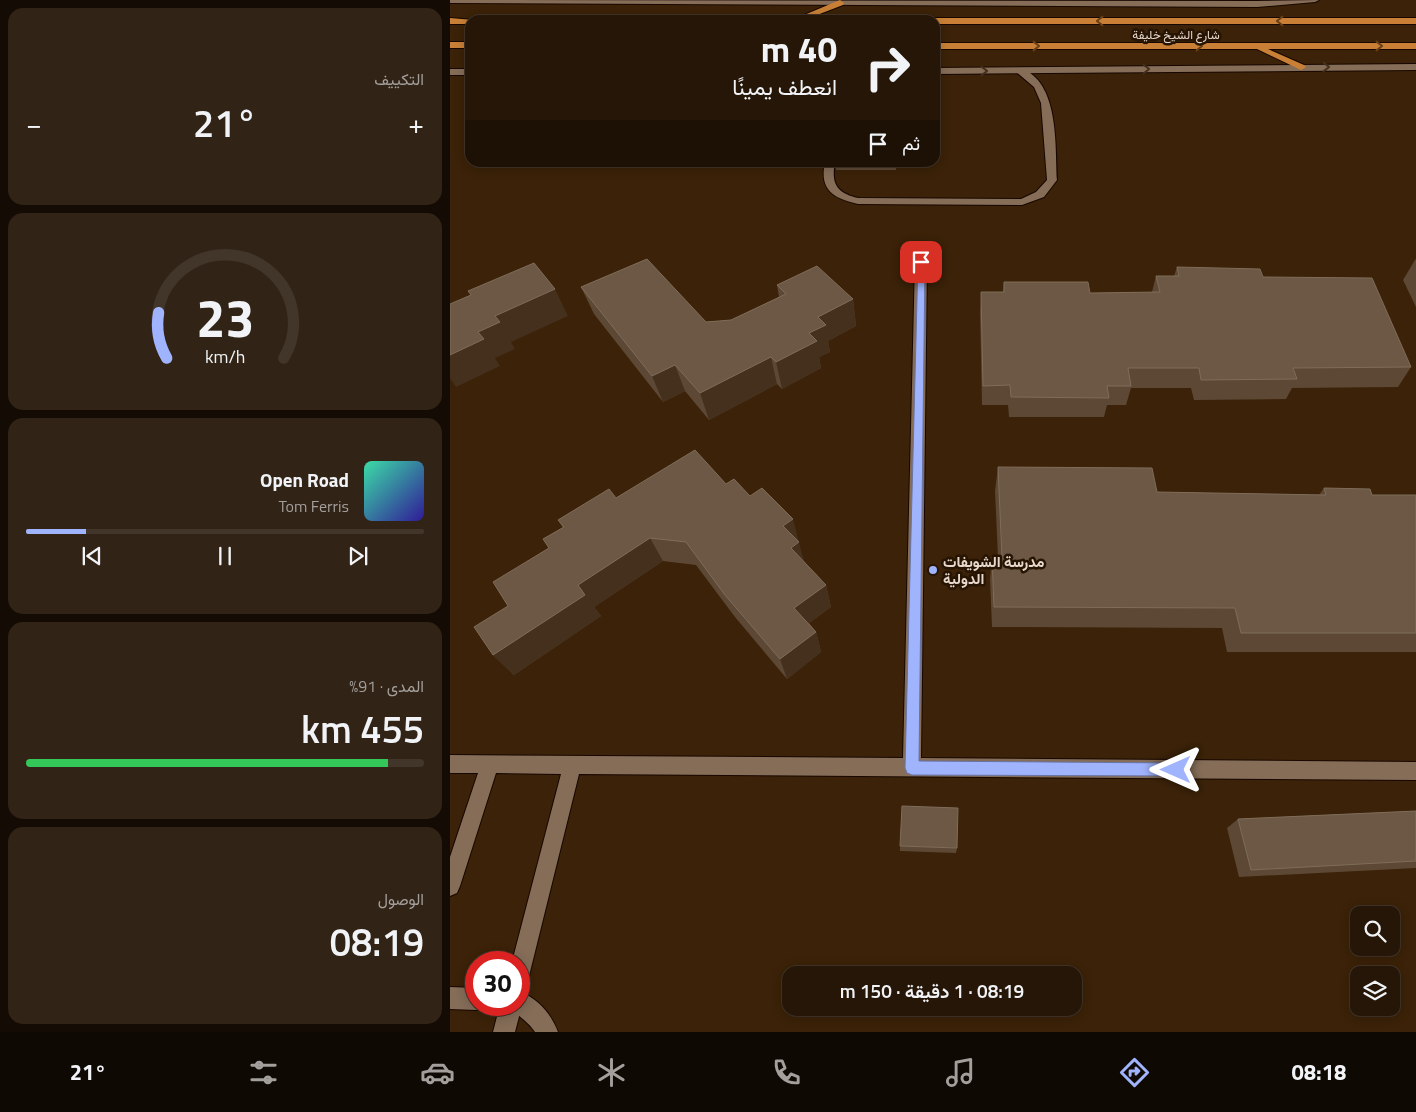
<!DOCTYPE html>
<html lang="ar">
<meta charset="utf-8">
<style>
:root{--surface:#251608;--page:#312316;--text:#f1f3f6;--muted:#a39f9c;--line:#423529;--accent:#a0b3fd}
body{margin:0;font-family:"Titillium Web",Vazirmatn,sans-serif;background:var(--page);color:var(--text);direction:rtl;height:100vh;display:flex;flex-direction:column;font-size:19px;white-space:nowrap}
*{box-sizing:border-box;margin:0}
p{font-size:16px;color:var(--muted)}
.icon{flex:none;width:28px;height:28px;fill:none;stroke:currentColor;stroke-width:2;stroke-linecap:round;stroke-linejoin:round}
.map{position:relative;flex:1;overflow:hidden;direction:ltr}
.panel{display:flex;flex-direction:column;gap:8px;padding:8px;background:#140c04;width:450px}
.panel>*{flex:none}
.top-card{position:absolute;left:15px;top:15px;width:475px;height:152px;border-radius:15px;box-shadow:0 2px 12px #0003,0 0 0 1px var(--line);direction:rtl;background:#251608;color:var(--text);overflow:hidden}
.tools{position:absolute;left:900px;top:906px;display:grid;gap:10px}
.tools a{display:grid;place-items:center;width:50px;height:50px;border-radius:10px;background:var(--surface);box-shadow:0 2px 12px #0003,0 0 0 1px var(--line);font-size:25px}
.speed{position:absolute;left:15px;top:951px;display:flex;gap:10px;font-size:25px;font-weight:700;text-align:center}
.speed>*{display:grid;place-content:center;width:65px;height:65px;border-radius:50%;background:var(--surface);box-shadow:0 2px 12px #0003,0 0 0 1px var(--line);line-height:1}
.speed .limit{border:8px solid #d22;background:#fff;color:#111}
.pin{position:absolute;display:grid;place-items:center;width:42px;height:42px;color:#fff;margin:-21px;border-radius:10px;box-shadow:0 2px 8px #0006}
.me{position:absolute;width:55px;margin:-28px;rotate:270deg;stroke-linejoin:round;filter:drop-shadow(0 0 4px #0008)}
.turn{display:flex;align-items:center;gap:18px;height:105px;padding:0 20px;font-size:22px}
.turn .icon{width:65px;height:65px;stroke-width:2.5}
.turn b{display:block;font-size:35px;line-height:42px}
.then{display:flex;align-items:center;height:48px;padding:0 20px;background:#0003;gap:10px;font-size:19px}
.big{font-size:38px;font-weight:600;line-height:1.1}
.panel .card{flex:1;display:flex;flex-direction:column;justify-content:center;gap:8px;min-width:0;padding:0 18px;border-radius:15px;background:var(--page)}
.panel .dial{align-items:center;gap:0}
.dial svg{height:130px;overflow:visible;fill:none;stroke:var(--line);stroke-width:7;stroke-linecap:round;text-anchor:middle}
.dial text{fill:var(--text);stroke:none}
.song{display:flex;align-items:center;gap:15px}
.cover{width:60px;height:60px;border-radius:8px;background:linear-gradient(135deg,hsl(160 70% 55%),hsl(250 70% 35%))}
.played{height:5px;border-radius:2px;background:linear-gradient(90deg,var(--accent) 15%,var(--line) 15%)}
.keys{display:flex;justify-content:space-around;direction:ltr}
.heat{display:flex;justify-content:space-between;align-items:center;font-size:28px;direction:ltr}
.charge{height:8px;border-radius:4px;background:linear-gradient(90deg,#34c759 91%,var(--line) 0)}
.trip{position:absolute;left:332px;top:966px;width:300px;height:50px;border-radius:15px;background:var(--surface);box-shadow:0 2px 12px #0003,0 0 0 1px var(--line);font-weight:600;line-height:50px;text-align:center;direction:rtl}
.tabs{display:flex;height:80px;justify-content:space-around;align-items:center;background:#0f0903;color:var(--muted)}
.tabs .icon{width:35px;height:35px}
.tabs .selected{color:var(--accent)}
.tabs b{font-size:22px;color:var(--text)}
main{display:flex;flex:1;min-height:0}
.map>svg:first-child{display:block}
</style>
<main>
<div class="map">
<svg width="966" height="1032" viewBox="0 0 966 1032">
<rect width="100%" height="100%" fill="#311d0a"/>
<path fill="#3b2208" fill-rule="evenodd" d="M 0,0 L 966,0 L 966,1032 L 0,1032 ZM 20,20 L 485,20 L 485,162 L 20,162 ZM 909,915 L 941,915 L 941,948 L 909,948 ZM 26,962 L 69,962 L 69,1005 L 26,1005 ZM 341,975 L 624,975 L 624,1008 L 341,1008 ZM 909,975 L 941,975 L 941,1008 L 909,1008 Z"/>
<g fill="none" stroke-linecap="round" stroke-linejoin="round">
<defs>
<g id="lane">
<path d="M 570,68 C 610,81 605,147 607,180 L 594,197 L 572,205 L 408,204 C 383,198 369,190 375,162 L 385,162 C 381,183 386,193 408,198 L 571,199 L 586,192 L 597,180 L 591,103 L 584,87 L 565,71 Z"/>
<path d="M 69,991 C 89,1000 100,1012 108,1032 L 85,1032 C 79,1022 62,1012 60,1005 L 69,1005 Z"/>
</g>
<g id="street">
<polygon points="0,0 807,1 869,0 865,2 807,7 0,3"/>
<polygon points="966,64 966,70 485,74 485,68"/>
<rect x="0" y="69" width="20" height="6"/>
<polygon points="471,258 477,262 471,758 966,762 966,780 129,774 79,976 76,983 69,986 69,962 62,962 111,774 46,773 10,886 7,893 0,896 0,857 28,773 0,773 0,755 453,758 465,262"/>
<polygon points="0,987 26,988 26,1005 34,1007 26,1010 0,1009"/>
<polygon points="69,998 72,1005 65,1032 43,1032 50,1005 69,1005"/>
</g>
<g id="highway">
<polygon points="390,0 394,3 393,5 354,20 342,20"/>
<polygon points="0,18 24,20 20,20 20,24 0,24"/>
<polygon points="485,18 966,18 966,24 485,24 485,20 481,20"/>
<rect x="0" y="42" width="20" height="6"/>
<polygon points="485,43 966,43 966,49 818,49 854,65 856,67 851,70 807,49 485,49"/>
</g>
</defs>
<use href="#lane" stroke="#180700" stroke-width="2"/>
<use href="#street" stroke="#180700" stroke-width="2"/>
<use href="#highway" stroke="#180700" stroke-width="2"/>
<use href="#lane" fill="#856d58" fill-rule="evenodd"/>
<use href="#street" fill="#856d58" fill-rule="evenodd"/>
<use href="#highway" fill="#c98036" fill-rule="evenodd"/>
</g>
<g fill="#5d4835">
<polygon points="385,162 446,162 446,170 386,170"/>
<polygon points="966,259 966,307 953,280 965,260"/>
<polygon points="727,267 813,277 961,367 948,387 842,388 836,399 744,400 741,388 681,388 676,405 657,405 654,417 559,417 558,405 532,405 530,312 531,292 553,292 554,282 640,293 702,292 706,276 724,276"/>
<polygon points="327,285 403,299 406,326 378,341 380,352 369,357 371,368 332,389 327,384 259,420 235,391 213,402 144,314 131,287 256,322 281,320 329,297"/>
<polygon points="548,467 707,492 869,495 874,488 922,495 966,495 966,652 777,652 772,628 542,627 540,579 542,557 548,557 545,491"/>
<polygon points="300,496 348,542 354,562 376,585 381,607 359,623 366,632 371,652 337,679 285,617 246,565 213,561 144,607 151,616 64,675 43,655 58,606 113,528 108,520 166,498"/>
<polygon points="966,811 966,868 789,877 777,828 788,819"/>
<polygon points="450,846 507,848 506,853 450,851"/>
</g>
<g fill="#45301d">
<polygon points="105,289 118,316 61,342 65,349 45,358 50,366 6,387 0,378 0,355 28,332 45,316"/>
<polygon points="403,299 406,326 378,341 380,352 369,357 371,368 332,389 326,362 359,333 368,317"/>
<polygon points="321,357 327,384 259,420 250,393"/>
<polygon points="225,365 235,391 213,402 202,376"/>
<polygon points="343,519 355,566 347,571 333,526"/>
<polygon points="200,538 213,561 144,607 151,616 64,675 43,655 128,585"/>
<polygon points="376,585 381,607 351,629 344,608"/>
<polygon points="366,632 371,652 337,679 330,659"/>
</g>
<g fill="#6c5845" stroke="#7f6c5a">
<polygon points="197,259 256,322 281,320 336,294 327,285 367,266 403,299 368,317 376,325 359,333 367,341 326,362 321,357 250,393 225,365 202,376 131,287"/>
<polygon points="84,263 105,289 45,316 50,322 28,332 34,339 0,355 0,304 21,295 18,291"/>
<polygon points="727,267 810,269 813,277 922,278 961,367 843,368 847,379 751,380 749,368 678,368 681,386 657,386 659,398 561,397 560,385 533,386 531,292 554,292 554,282 638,282 640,293 710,292 706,276 729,276"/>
<polygon points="245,450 276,484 284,479 300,496 312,488 343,519 333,526 349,542 341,548 376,585 344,608 366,632 330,659 275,595 236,542 200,538 128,585 135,595 43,655 24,627 58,606 43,582 99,548 93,539 114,527 108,520 159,489 166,498"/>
<polygon points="548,467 702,468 707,492 876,495 874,488 920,489 922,495 966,495 966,633 791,633 785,608 544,607 542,557 552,557"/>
<polygon points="452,806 508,808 507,848 450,846"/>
<polygon points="966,811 966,861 801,870 788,819"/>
</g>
<defs><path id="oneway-chevron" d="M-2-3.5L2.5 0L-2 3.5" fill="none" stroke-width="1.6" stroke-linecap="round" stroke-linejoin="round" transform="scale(1.25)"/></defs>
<g stroke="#683f17">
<use href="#oneway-chevron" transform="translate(650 21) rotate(-180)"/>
<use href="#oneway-chevron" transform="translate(830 21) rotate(-180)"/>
<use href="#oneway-chevron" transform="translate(586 46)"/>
<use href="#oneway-chevron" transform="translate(749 46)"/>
<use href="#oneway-chevron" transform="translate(929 46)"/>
</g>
<g stroke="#432f1c">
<use href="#oneway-chevron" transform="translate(876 67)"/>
<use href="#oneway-chevron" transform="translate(696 69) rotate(-1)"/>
<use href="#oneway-chevron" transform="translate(534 71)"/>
</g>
<polygon fill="#a0b3fd" stroke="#6874a4" points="468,260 475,262 469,761 726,763 731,765 733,770 731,774 726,776 462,775 457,773 455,768"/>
<circle fill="#a0b3fd" stroke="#271402" stroke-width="2" cx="483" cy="570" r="5"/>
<g text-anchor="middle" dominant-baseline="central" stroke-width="5" stroke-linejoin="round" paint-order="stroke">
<g font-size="12" fill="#e7d9ce" stroke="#271402">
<text x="726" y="34">شارع الشيخ خليفة</text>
</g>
<g font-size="15" font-weight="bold" fill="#e7d9ce" stroke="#271402" text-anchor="start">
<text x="493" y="561">مدرسة الشويفات<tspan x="493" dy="17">الدولية</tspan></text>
</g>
</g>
</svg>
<div class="tools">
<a><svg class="icon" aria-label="search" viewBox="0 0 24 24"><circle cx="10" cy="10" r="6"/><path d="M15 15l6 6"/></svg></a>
<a><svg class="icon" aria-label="layers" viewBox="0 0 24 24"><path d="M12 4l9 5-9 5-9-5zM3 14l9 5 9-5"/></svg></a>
</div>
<div class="speed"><div class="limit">30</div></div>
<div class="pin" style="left:471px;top:262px;background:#d93025"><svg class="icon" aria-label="arrive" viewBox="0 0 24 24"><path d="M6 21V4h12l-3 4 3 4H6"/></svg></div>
<svg class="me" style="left:726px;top:770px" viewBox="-20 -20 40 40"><path d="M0-17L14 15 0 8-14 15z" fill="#a0b3fd" stroke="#fff" stroke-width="4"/></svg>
<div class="trip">08:19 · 1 دقيقة · 150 m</div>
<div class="top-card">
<div class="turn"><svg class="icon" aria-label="right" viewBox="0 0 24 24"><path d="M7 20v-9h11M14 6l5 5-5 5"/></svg><div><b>40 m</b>انعطف يمينًا</div></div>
<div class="then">ثم<svg class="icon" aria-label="arrive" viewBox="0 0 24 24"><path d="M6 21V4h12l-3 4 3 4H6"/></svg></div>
</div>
</div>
<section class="panel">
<div class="card"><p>التكييف</p>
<div class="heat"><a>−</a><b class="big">21°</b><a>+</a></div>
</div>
<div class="card dial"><svg viewBox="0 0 100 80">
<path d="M14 69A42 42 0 1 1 86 69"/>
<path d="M14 69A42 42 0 0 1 9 41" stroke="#a0b3fd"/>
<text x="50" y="56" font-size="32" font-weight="700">23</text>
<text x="50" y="72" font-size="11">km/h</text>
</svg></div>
<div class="card">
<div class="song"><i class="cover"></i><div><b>Open Road</b><p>Tom Ferris</p></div></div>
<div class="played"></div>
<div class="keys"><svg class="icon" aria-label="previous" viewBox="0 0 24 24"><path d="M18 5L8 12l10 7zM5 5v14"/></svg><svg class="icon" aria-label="pause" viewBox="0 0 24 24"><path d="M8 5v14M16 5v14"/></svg><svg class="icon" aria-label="next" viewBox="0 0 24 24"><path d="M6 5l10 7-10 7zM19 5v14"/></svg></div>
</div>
<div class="card"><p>المدى · 91%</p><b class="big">455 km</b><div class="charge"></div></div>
<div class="card"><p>الوصول</p><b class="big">08:19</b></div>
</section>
</main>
<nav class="tabs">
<b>08:18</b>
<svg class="icon selected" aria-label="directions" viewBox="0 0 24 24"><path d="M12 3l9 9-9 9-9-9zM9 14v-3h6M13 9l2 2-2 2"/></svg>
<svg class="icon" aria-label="music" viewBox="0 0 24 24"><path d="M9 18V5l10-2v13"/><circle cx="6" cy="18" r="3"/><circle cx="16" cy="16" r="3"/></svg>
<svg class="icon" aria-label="phone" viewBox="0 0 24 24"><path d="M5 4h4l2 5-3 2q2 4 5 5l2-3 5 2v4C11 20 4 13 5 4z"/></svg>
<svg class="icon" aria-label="climate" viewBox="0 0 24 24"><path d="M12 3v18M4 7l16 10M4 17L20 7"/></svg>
<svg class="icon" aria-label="car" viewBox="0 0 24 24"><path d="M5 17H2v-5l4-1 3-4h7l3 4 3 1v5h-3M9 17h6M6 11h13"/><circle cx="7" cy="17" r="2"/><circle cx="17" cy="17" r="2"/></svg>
<svg class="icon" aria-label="filters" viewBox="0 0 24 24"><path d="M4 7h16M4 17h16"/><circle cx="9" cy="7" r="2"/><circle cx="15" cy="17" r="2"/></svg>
<b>21°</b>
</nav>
